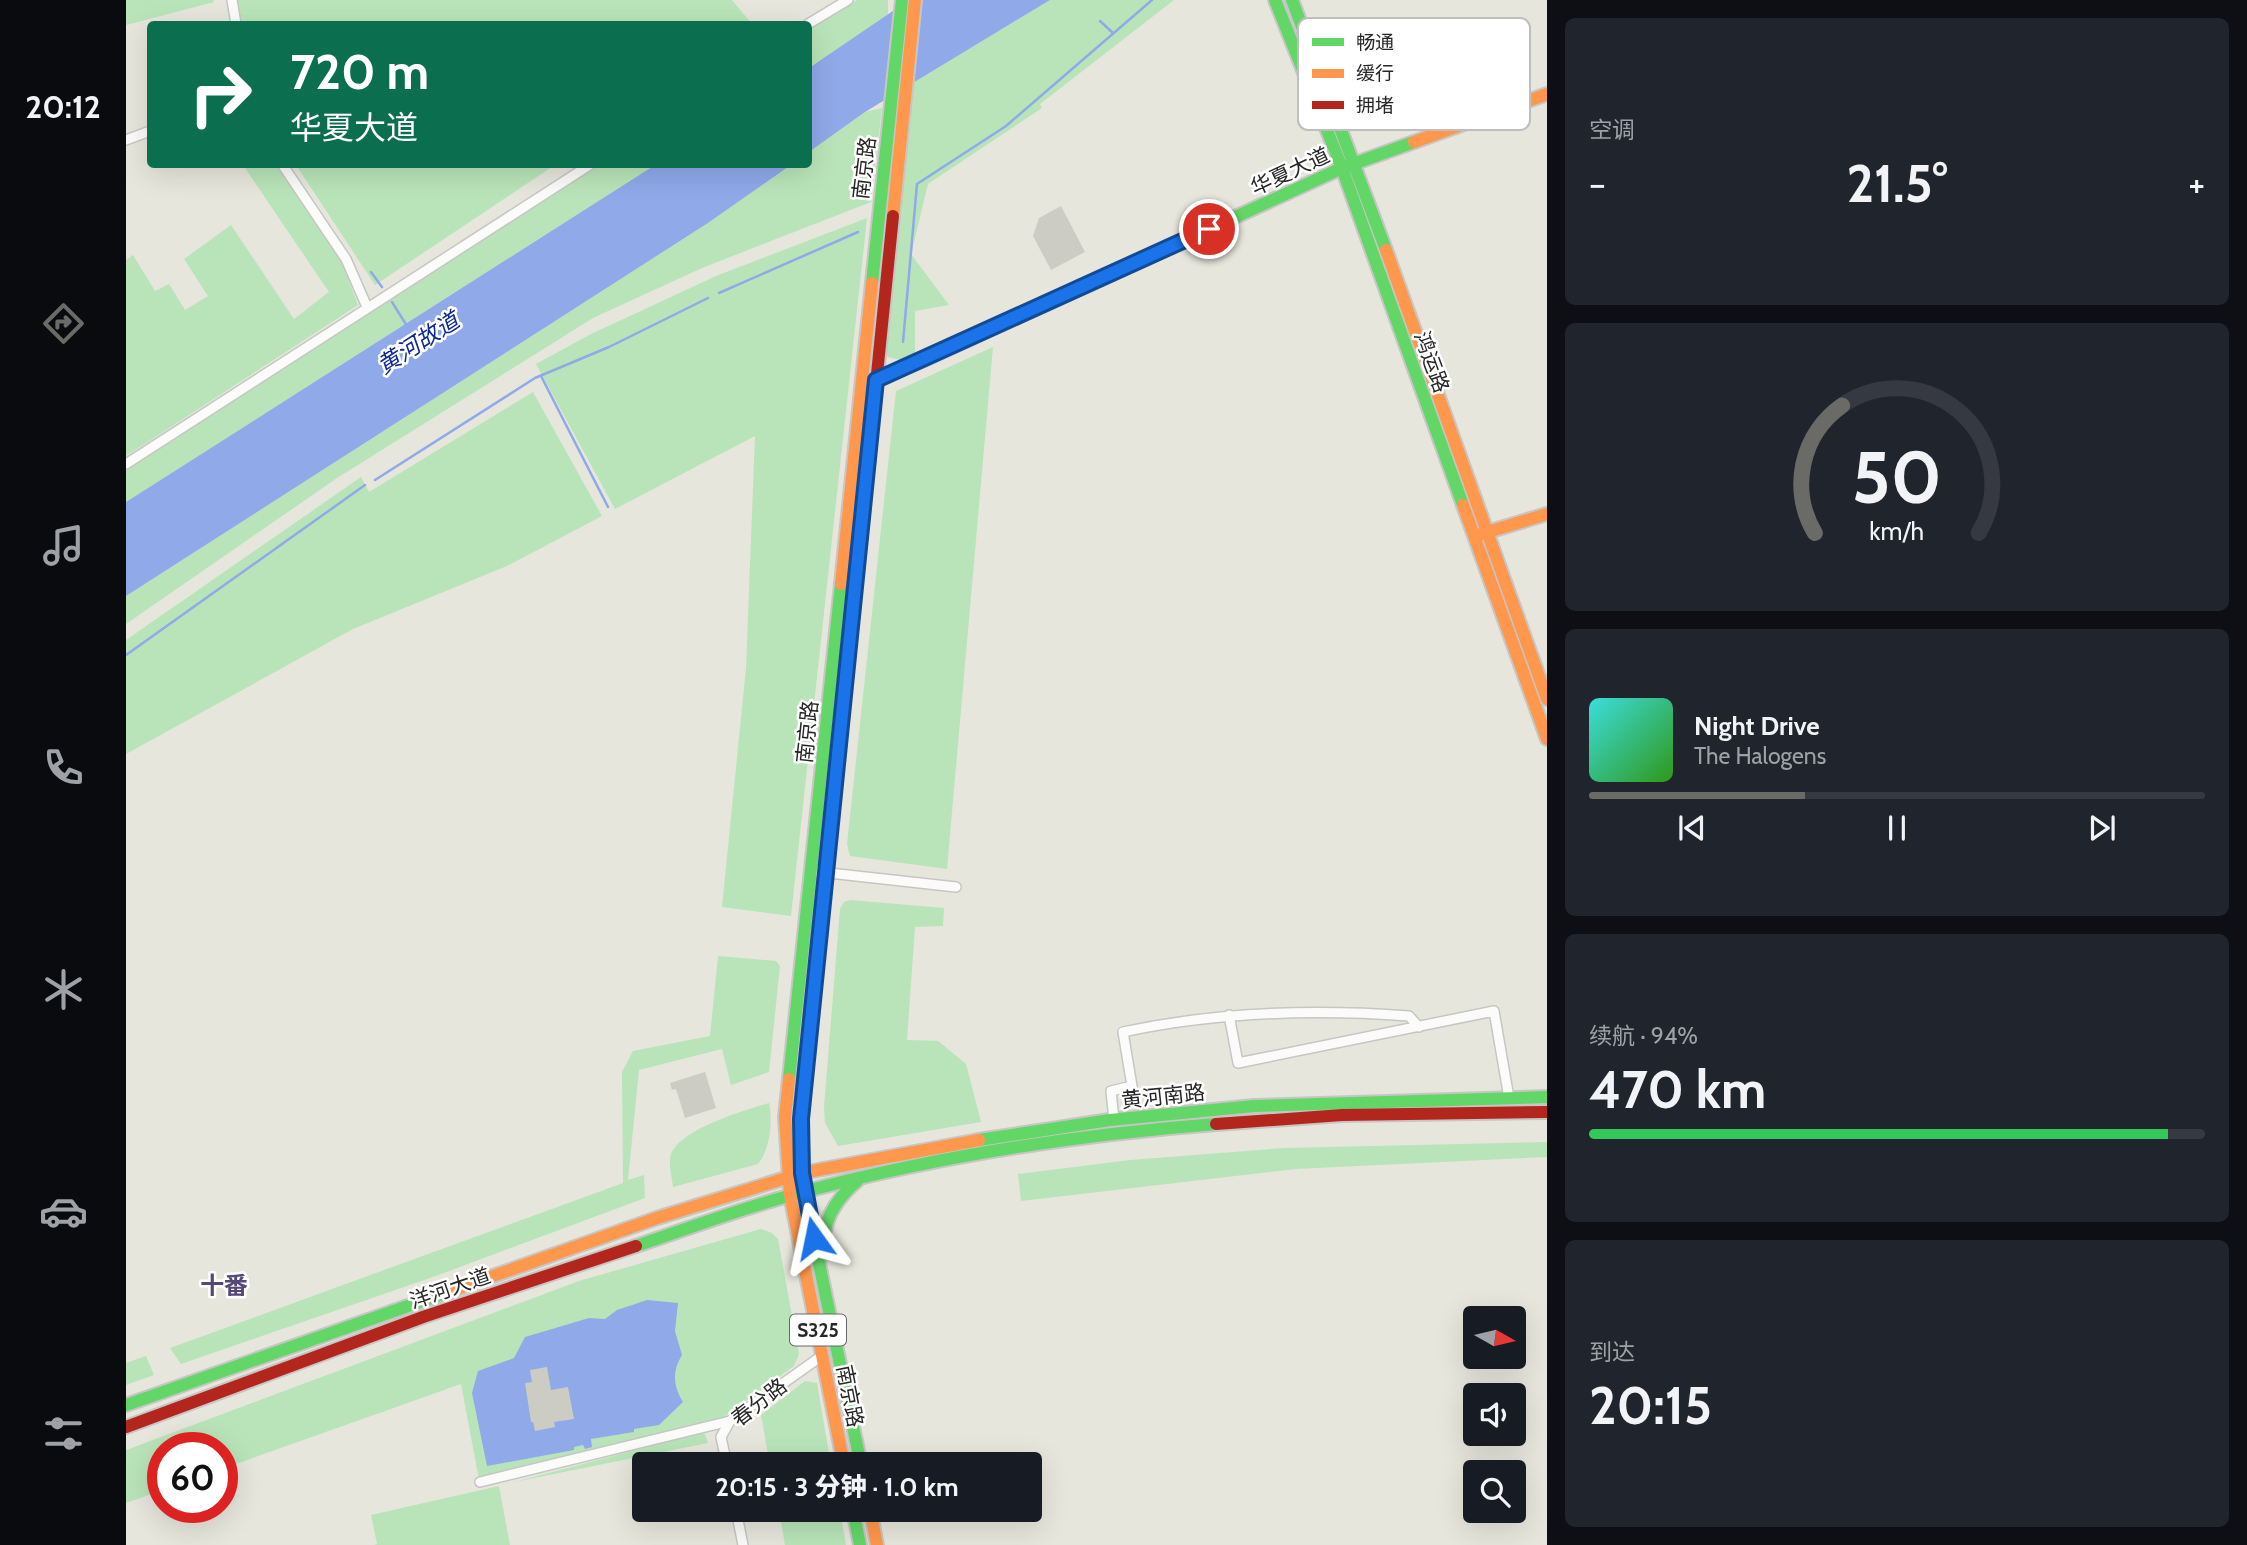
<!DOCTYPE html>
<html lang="zh">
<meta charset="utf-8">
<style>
:root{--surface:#171b24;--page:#20242c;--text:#f1f3f6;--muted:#9ea1a6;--line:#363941;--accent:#6a6a66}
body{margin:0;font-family:Cabin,"Noto Sans SC",sans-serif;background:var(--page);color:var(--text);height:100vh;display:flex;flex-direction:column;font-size:26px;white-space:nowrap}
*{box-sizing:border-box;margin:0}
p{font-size:23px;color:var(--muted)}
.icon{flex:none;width:38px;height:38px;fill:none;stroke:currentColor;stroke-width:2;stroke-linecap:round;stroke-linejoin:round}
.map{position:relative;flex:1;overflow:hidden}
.panel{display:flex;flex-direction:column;gap:18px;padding:18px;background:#0d0f14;width:700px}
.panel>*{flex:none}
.guide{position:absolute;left:21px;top:21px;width:665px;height:147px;border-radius:7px;box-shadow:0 7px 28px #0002;background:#0b6e4f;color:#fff;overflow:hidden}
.needle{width:46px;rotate:98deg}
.fabs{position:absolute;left:1337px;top:1306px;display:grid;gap:14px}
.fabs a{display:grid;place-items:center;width:63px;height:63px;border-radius:7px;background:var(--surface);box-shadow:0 7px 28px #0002;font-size:35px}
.speed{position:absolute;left:21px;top:1432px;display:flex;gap:14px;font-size:35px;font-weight:700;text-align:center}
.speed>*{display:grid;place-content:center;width:91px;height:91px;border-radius:50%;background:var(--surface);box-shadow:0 7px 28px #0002;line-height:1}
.speed .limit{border:10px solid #d22;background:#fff;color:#111}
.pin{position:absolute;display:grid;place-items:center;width:60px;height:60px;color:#fff;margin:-30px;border:4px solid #fff;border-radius:50%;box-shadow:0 2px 7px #0007}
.me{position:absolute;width:77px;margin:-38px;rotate:348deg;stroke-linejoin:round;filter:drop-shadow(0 0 5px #0008)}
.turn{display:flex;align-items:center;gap:24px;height:147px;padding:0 28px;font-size:32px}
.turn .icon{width:91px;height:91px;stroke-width:2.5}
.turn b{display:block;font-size:49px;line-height:60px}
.big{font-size:52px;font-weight:800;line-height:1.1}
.panel .widget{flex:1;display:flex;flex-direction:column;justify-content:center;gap:10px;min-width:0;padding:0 24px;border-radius:10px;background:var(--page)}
.panel .dial{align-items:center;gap:0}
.dial svg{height:182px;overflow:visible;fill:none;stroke:var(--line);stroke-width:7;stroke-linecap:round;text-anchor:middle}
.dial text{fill:var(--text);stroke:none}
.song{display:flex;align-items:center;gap:21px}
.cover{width:84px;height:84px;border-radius:10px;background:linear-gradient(135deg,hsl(180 70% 55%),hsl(110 70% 35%))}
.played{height:7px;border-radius:4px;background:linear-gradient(90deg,var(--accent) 35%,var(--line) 35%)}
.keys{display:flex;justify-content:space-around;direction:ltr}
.heat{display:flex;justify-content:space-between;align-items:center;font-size:38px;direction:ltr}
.charge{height:10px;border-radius:5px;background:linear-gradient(90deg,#34c759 94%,var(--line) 0)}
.trip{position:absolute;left:506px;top:1452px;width:410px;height:70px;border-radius:7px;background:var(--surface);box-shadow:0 7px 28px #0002;font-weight:800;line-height:70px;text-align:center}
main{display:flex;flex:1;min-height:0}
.tab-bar{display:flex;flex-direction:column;width:126px;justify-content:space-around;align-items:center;background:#090b0e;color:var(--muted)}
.tab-bar .icon{width:49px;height:49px}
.tab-bar .current{color:var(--accent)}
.tab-bar b{font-size:32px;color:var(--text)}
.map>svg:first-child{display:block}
</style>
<main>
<nav class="tab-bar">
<b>20:12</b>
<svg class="icon current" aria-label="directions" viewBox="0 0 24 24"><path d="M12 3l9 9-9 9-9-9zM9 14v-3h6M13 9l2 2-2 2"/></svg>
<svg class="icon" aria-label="music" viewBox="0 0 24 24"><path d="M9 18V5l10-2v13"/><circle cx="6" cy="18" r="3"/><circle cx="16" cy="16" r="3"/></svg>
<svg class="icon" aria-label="phone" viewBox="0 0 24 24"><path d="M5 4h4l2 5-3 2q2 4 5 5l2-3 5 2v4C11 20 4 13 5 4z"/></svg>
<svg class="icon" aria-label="climate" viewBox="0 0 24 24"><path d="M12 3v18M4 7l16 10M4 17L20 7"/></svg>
<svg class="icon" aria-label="car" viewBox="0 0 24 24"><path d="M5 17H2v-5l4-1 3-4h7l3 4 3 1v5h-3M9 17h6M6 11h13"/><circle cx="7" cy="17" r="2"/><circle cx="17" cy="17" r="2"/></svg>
<svg class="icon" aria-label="filters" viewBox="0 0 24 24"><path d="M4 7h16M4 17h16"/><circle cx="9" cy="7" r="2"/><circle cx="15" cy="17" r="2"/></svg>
</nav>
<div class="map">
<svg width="1421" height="1545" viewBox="0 0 1421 1545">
<rect width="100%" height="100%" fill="#e6e6dc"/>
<g fill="#b9e4b9">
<polygon points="0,0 87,0 88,2 0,25"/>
<polygon points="110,0 606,0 626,24 114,24"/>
<polygon points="731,0 762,0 762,15 683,68 682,30"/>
<polygon points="924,0 1048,0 914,104 916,108 802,184 785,254 823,305 789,311 789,354 775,360 762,357 758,351 785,84"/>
<polygon points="756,108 745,202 576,268 467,318 211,478 0,624 0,596 582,223 665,165 682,164 683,152 739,112"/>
<polygon points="117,165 151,165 215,260 232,305 0,456 0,260 7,255 29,291 43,284 59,310 82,296 58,259 105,225 168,319 203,292"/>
<polygon points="170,165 429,165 249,285"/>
<polygon points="472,165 529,165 0,502 0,469"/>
<polygon points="741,218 665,916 596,907 620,668 629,436 489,509 410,364 463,335 590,276"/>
<polygon points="867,347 821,869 724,856 721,844 770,391"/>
<polygon points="407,392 476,516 381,566 227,629 0,754 0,640 235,477 243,492"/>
<polygon points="724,900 818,908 817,926 789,927 781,1040 812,1041 840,1064 855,1122 712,1146 699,1123 698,1107 714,909 718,902"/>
<polygon points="592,956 650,961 654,966 643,1072 605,1085 596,1049 513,1070 502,1180 518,1175 519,1198 307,1277 55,1364 44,1348 497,1183 496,1072 507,1051 584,1036"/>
<path d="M 643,1103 C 647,1121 644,1150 632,1164 L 547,1187 C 546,1178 542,1162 545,1154 C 554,1129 619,1110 643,1103 Z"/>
<polygon points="1421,1142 1421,1157 1170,1169 895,1201 892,1174 1004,1160 1158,1148"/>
<polygon points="635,1229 646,1233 652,1239 673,1354 668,1366 596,1418 353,1480 335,1384 96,1469 96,1447 37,1447 37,1490 0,1503 0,1450 453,1281"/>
<polygon points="20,1356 28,1375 0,1385 0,1363"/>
<polygon points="679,1381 691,1383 705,1465 644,1465 635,1415"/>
<polygon points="575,1433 579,1434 582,1443 388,1482"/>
<polygon points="373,1486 384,1545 248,1545 251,1544 245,1515"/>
<polygon points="653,1510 714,1510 720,1545 659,1545"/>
</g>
<g fill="#8fa9e9">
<polygon points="783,0 924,0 739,112 683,152 683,68"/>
<polygon points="529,165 665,165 582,223 0,596 0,502"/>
<path d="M 521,1300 L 552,1303 L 549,1331 L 556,1355 C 546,1371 547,1386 557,1402 L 533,1425 L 508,1429 L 508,1432 L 465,1439 L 466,1447 L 459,1449 L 457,1445 L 448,1447 L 448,1450 L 361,1466 L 346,1393 L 352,1371 L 388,1358 L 399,1337 L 463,1318 L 479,1319 L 491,1310 Z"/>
</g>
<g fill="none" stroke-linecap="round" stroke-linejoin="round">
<g stroke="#8fa9e9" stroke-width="2.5">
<polyline points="974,21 987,33"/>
<polyline points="245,272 256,287"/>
<polyline points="593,293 732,232"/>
<polyline points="266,302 281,326"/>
<polyline points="777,342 791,184 880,126 1026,0"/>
<polyline points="415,376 482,507"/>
<polyline points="249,480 409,378 483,347 582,298"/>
<polyline points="0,655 239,485"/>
</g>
</g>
<g fill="#ccccc5">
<polygon points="935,206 959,252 925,270 907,236 913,218"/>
<polygon points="579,1072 590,1108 559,1118 550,1089 546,1090 544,1083"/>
<polygon points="421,1367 425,1390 442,1387 448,1419 428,1422 429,1427 409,1431 407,1422 405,1422 399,1383 406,1382 404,1370"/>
</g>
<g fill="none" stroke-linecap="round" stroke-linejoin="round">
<defs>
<g id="street">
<polyline points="106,0 110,24"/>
<polyline points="682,24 722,0"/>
<polyline points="0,140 24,131"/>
<polyline points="156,164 220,259 241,307"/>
<polyline points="0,464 465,164"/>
<polyline points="685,871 830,887"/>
<polyline points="1103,1015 1112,1063 1368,1011 1383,1098"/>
<path d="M 988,1120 L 985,1091 L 1006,1086 L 997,1032 C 1090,1012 1188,1009 1283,1016 L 1293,1027"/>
<polyline points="601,1465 595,1437 604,1421 697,1355"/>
<polyline points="354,1482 604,1421"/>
<polyline points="610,1510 617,1545"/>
</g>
<g id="fast">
<polyline points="1149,0 1216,168 1337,505"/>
<polyline points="1166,0 1260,250"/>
<polyline points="746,283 776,0"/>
<polyline points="742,382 800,359 1216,168 1288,142"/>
<polyline points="663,1079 715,584"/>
<polyline points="678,1089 675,1119 678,1191 735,1465"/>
<polyline points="853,1140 984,1120 1128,1106 1421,1097"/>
<path d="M 510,1246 C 561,1229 613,1209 666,1195 C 805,1157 947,1135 1090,1124"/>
<path d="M 698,1254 C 695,1223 708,1201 731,1181"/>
<polyline points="0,1405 319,1293"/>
<polyline points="727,1510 734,1545"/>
</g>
<g id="slow">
<polyline points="1288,142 1421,94"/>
<polyline points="767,216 789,0"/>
<polyline points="1260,250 1421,699"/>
<polyline points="1337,505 1421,739"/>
<polyline points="1355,534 1421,514"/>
<polyline points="715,584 746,283"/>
<polyline points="663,1079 659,1117 664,1195 718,1465"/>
<polyline points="678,1089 726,621"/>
<polyline points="319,1293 531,1218 676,1173 853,1140"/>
<polyline points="744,1510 751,1545"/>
</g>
<g id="jam">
<polyline points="726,621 767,216"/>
<polyline points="1090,1124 1216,1115 1421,1112"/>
<polyline points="0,1427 297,1317 510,1246"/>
</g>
</defs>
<use href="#street" stroke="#c7c6c5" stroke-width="12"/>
<use href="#fast" stroke="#c7c6c5" stroke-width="16"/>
<use href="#slow" stroke="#c7c6c5" stroke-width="16"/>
<use href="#jam" stroke="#c7c6c5" stroke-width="16"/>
<use href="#street" stroke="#fbfbfa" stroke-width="9"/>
<use href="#fast" stroke="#63d668" stroke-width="12"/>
<use href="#slow" stroke="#ff974d" stroke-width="12"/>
<use href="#jam" stroke="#b3261e" stroke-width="12"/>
</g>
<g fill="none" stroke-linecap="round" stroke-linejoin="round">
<defs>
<polyline id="route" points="688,1238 676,1173 675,1119 750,380 1083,229"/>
</defs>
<use href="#route" stroke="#114b97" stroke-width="18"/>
<use href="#route" stroke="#1a73e8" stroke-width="12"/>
</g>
<g text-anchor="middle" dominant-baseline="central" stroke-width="5" stroke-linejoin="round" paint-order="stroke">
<rect fill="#fff" stroke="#686868" stroke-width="2" x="664" y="1314.5" width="56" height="31" rx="5"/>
<g font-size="19" font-weight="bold" fill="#272727">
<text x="692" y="1330">S325</text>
</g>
<g font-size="21" fill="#272727" stroke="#fff">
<text transform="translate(738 168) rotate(-83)">南京路</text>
<text transform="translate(1164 171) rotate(-25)">华夏大道</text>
<text transform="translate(1306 362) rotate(70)">鸿运路</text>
<text transform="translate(681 732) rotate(-84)">南京路</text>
<text transform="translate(1037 1096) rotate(-6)">黄河南路</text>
<text transform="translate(324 1288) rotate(-19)">洋河大道</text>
<text transform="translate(724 1396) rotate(79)">南京路</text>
<text transform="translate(633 1402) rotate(-38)">春分路</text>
</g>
<g font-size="23" font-style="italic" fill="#0d2996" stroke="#fff">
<text transform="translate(292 343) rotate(-33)">黄河故道</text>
</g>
<g font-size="24" font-weight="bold" fill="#554877" stroke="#fff">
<text x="98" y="1285">十番</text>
</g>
</g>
<rect x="1172" y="18" width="232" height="112" rx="10" fill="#fff" stroke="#bebebe" stroke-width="2"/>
<rect x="1186" y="38" width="32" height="8" fill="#63d668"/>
<rect x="1186" y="69" width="32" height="9" fill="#ff974d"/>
<rect x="1186" y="101" width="32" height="8" fill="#b3261e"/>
<g font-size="19" fill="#272727">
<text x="1230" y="49">畅通</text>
<text x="1230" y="80">缓行</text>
<text x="1230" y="112">拥堵</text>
</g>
</svg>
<div class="fabs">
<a><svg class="needle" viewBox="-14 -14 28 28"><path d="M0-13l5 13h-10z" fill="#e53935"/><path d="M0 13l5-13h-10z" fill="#9ea1a6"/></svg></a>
<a><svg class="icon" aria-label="sound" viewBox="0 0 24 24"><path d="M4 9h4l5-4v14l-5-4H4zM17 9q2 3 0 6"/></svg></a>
<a><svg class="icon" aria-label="search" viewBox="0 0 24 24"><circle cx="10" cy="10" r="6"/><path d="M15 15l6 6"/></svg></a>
</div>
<div class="speed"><div class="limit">60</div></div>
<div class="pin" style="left:1083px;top:229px;background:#d93025"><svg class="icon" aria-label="arrive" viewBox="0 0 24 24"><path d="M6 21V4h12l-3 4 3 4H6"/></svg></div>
<svg class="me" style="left:688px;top:1238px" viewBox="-20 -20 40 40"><path d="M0-17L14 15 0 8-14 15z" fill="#1a73e8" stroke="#fff" stroke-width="4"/></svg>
<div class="trip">20:15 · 3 分钟 · 1.0 km</div>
<div class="guide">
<div class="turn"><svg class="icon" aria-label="right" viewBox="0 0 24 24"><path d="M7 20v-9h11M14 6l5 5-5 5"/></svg><div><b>720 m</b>华夏大道</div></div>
</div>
</div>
<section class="panel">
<div class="widget"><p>空调</p>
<div class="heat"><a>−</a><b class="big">21.5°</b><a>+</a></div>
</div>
<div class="widget dial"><svg viewBox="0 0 100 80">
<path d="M14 69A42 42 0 1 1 86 69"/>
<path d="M14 69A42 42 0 0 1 26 13" stroke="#6a6a66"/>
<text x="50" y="56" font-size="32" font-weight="700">50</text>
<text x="50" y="72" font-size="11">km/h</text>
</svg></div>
<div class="widget">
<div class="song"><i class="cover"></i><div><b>Night Drive</b><p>The Halogens</p></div></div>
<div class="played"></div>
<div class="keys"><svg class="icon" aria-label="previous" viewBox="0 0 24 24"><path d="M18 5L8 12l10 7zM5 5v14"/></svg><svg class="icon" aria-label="pause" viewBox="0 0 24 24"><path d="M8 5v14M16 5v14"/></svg><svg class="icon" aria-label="next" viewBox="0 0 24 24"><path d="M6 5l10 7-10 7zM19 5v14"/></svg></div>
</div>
<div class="widget"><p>续航 · 94%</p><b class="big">470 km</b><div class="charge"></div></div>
<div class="widget"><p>到达</p><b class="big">20:15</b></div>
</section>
</main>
